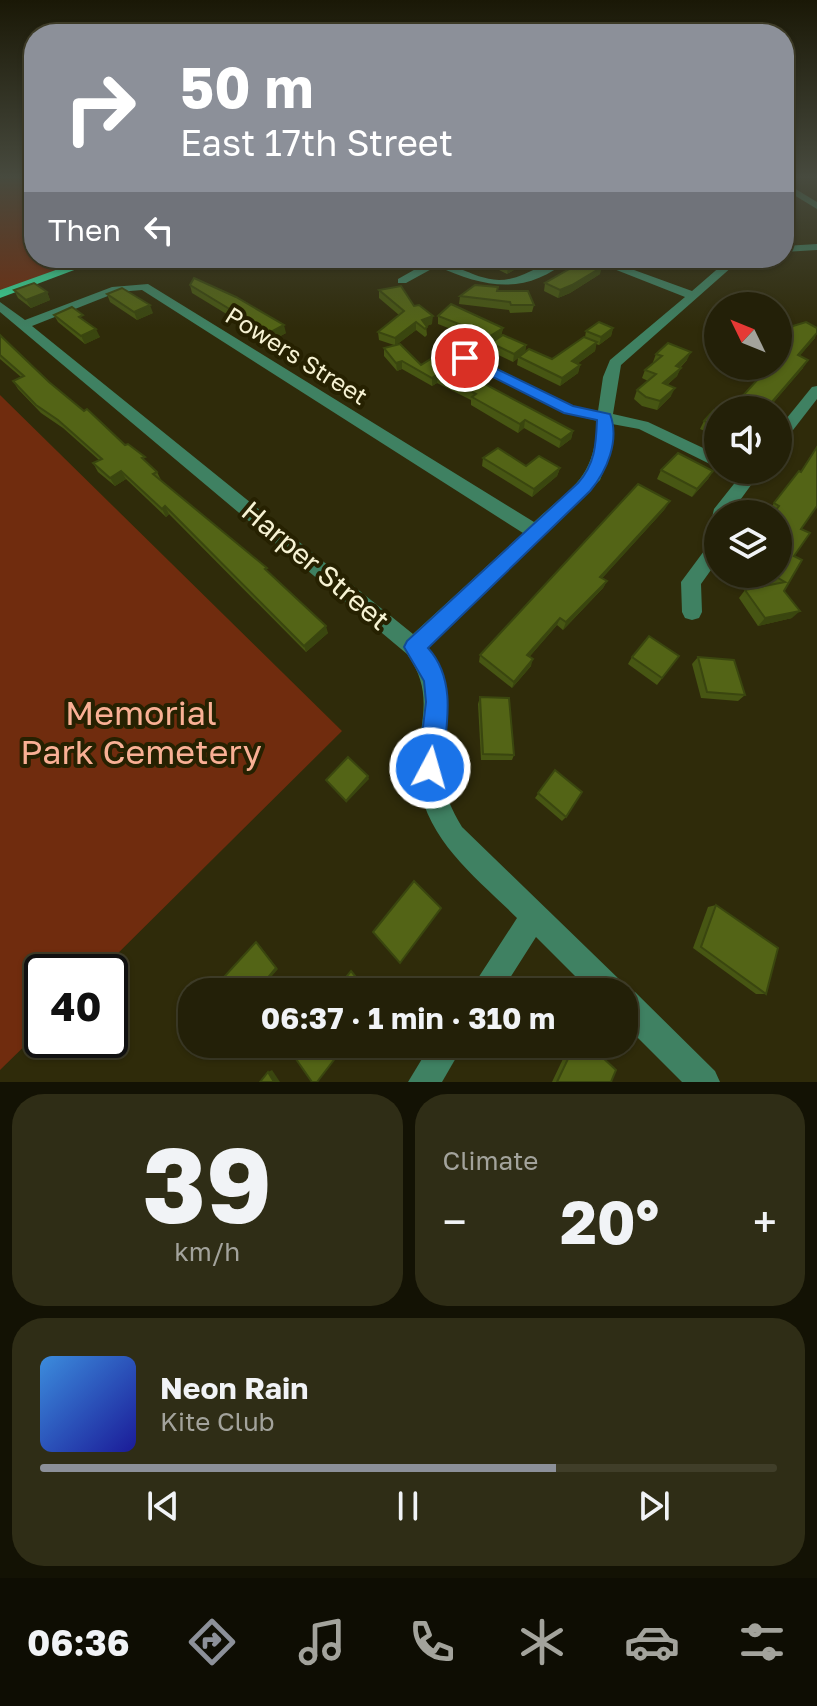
<!DOCTYPE html>
<meta charset="utf-8">
<style>
:root{--surface:#232008;--page:#2f2d16;--text:#f1f3f6;--muted:#a3a39c;--line:#403e29;--accent:#8c9099}
body{margin:0;font-family:"Golos Text",sans-serif;background:var(--page);color:var(--text);height:100vh;display:flex;flex-direction:column;font-size:30px;white-space:nowrap}
*{box-sizing:border-box;margin:0}
p{font-size:26px;color:var(--muted)}
.icon{flex:none;width:44px;height:44px;fill:none;stroke:currentColor;stroke-width:2;stroke-linecap:round;stroke-linejoin:round}
.map{position:relative;height:1082px;overflow:hidden}
.sheet{display:flex;flex-direction:column;gap:12px;padding:12px;background:#131204;flex:1}
.sheet>*{flex:none}
.banner{position:absolute;left:24px;top:24px;width:770px;height:244px;border-radius:32px;box-shadow:0 2px 6px #0004,0 0 0 2px var(--line);background:#8c9099;color:#fff;overflow:hidden}
.needle{width:52px;rotate:313deg}
.controls{position:absolute;left:704px;top:292px;display:grid;gap:16px}
.controls a{display:grid;place-items:center;width:88px;height:88px;border-radius:50%;background:var(--surface);box-shadow:0 2px 6px #0004,0 0 0 2px var(--line);font-size:40px}
.speed{position:absolute;left:24px;top:954px;display:flex;gap:16px;font-size:40px;font-weight:700;text-align:center}
.speed>*{display:grid;place-content:center;width:104px;height:104px;border-radius:50%;background:var(--surface);box-shadow:0 2px 6px #0004,0 0 0 2px var(--line);line-height:1}
.speed .limit{border:4px solid #111;border-radius:12px;background:#fff;color:#111}
.pin{position:absolute;display:grid;place-items:center;width:68px;height:68px;color:#fff;margin:-34px;border:4px solid #fff;border-radius:50%;box-shadow:0 2px 8px #0007}
.me{position:absolute;width:88px;margin:-44px;rotate:6deg;stroke-linejoin:round;filter:drop-shadow(0 0 6px #0008)}
.turn{display:flex;align-items:center;gap:28px;height:168px;padding:0 24px;font-size:36px}
.turn .icon{width:104px;height:104px;stroke-width:2.5}
.turn b{display:block;font-size:56px;line-height:68px}
.then{display:flex;align-items:center;height:76px;padding:0 24px;background:#0003;gap:16px;font-size:30px}
.big{font-size:60px;font-weight:700;line-height:1.1}
.sheet .tile{flex:1;display:flex;flex-direction:column;justify-content:center;gap:12px;min-width:0;padding:0 28px;border-radius:32px;background:var(--page)}
.sheet .dial{align-items:center;gap:0}
.dial b{font-size:104px;line-height:1}
.song{display:flex;align-items:center;gap:24px}
.cover{width:96px;height:96px;border-radius:12px;background:linear-gradient(135deg,hsl(210 70% 55%),hsl(240 70% 35%))}
.played{height:8px;border-radius:4px;background:linear-gradient(90deg,var(--accent) 70%,var(--line) 70%)}
.keys{display:flex;justify-content:space-around;direction:ltr}
.heat{display:flex;justify-content:space-between;align-items:center;font-size:44px;direction:ltr}
.sheet .tiles{flex:1;display:grid;gap:12px;grid-template-columns:1fr 1fr}
.tile:last-child{grid-column:span 2}
.trip{position:absolute;left:178px;top:978px;width:460px;height:80px;border-radius:32px;background:var(--surface);box-shadow:0 2px 6px #0004,0 0 0 2px var(--line);font-weight:700;line-height:80px;text-align:center}
.dock{display:flex;height:128px;justify-content:space-around;align-items:center;background:#0e0d03;color:var(--muted)}
.dock .icon{width:56px;height:56px}
.dock .on{color:var(--accent)}
.dock b{font-size:36px;color:var(--text)}
.map>svg:first-child{display:block}
</style>
<div class="map">
<svg width="817" height="1082" viewBox="0 0 817 1082">
<rect width="100%" height="100%" fill="#2f2b0a"/>
<g fill="#702c0e">
<polygon points="0,176 34,176 34,258 92,258 0,291"/>
<polygon points="0,395 342,731 99,972 42,972 42,1029 0,1070"/>
</g>
<g fill="none" stroke-linecap="round" stroke-linejoin="round">
<g fill="#3f8162" fill-rule="evenodd">
<polygon points="784,182 817,202 817,209 784,189"/>
<polygon points="817,244 817,250 784,252 784,246"/>
<path d="M 422,258 C 449,258 471,279 499,280 C 526,280 545,258 570,258 C 527,296 485,288 437,266 L 406,283 L 398,283 L 398,279 L 428,262 Z"/>
<path d="M 586,258 L 601,258 L 692,291 L 730,258 L 742,258 L 621,365 L 613,414 L 648,422 L 718,455 L 718,468 L 639,429 L 612,424 L 607,462 L 600,480 L 427,648 C 458,689 439,729 442,775 C 444,794 452,810 462,827 L 622,982 L 625,989 L 635,992 L 715,1071 L 720,1082 L 682,1082 L 624,1024 L 624,992 L 591,992 L 536,937 L 501,992 L 469,992 L 517,918 C 478,879 429,843 419,785 C 411,735 441,701 407,654 L 0,312 L 0,302 L 25,320 L 112,287 L 148,284 L 534,522 C 575,484 593,480 598,421 L 564,413 L 435,347 L 447,344 L 573,406 L 598,411 L 603,377 L 610,360 L 685,297 ZM 142,290 L 523,533 L 413,634 L 32,326 L 118,292 Z"/>
<polygon points="817,386 817,399 783,443 778,444 778,429 812,387"/>
<polygon points="745,470 762,470 730,514 718,514 718,560 701,584 702,612 699,618 692,620 685,618 682,612 681,582 704,551 714,509"/>
<polygon points="431,1044 464,1044 442,1082 408,1082"/>
</g>
<polygon fill="#38d898" fill-rule="evenodd" points="89,258 106,258 0,298 0,290"/>
</g>
<g fill="#475613">
<polygon points="459,258 534,258 507,274 485,263 480,266"/>
<polygon points="600,274 570,293 558,298 544,291 545,283"/>
<polygon points="190,285 286,333 271,341 192,293"/>
<polygon points="14,290 47,292 50,300 31,308 18,298"/>
<polygon points="379,290 414,306 432,324 426,326 427,335 425,337 416,330 396,345 421,365 573,431 571,439 559,448 524,428 518,433 471,405 471,400 437,383 432,386 402,369 397,371 384,356 384,348 394,345 379,340 378,332 399,315 379,298"/>
<polygon points="498,291 534,305 532,312 510,313 509,310 459,304 460,296"/>
<polygon points="107,294 153,313 137,320 110,302"/>
<polygon points="54,315 85,321 100,337 85,344 58,322"/>
<polygon points="438,316 503,328 501,336 489,344 438,324"/>
<polygon points="613,328 611,336 599,345 596,344 595,351 577,364 580,365 578,373 560,386 517,365 518,358 513,362 490,351 491,343 526,345 525,352 552,359 585,337 586,331"/>
<polygon points="0,335 49,382 149,465 157,472 161,480 269,574 328,633 306,652 169,514 166,517 126,479 115,486 98,472 93,463 99,460 63,428 41,413 18,389 13,381 21,377 0,359"/>
<polygon points="815,338 799,356 803,368 767,410 730,410 780,355 778,354 778,342"/>
<polygon points="656,354 687,360 680,368 677,376 667,385 671,396 657,410 642,406 634,399 637,390 648,381 642,378 645,370 654,363 653,362"/>
<polygon points="718,412 718,437 700,429 704,421"/>
<polygon points="817,446 801,529 784,591 792,618 758,626 739,598 745,590 770,585 750,574 778,574 773,514 768,511 799,471 801,471"/>
<polygon points="483,458 526,466 560,468 557,476 532,497 482,466"/>
<polygon points="661,470 713,471 708,479 692,497 657,479"/>
<polygon points="665,509 602,578 607,581 603,588 563,630 557,625 529,657 531,666 512,688 479,662 480,655"/>
<polygon points="679,656 657,685 628,664 632,657"/>
<polygon points="698,657 745,695 738,701 701,698 692,664"/>
<polygon points="480,697 514,755 512,760 481,760 478,704"/>
<polygon points="555,770 566,817 562,821 535,798"/>
<polygon points="716,905 766,994 756,994 693,948 708,907"/>
<polygon points="570,1044 588,1044 611,1082 552,1082"/>
</g>
<g fill="#3a460f">
<polygon points="482,258 486,258 485,263 480,266 481,259"/>
<polygon points="522,258 534,258 507,274 508,266"/>
<polygon points="602,267 600,274 570,293 558,298 560,290"/>
<polygon points="47,292 50,300 31,308 26,300"/>
<polygon points="150,305 153,313 137,320 134,312"/>
<polygon points="433,316 432,324 422,328 422,320"/>
<polygon points="416,322 416,330 395,346 395,338"/>
<polygon points="284,325 286,333 271,341 269,333"/>
<polygon points="503,328 501,336 489,344 490,336"/>
<polygon points="613,328 611,336 599,345 601,337"/>
<polygon points="96,329 100,337 85,344 81,336"/>
<polygon points="817,333 815,338 793,364 798,355"/>
<polygon points="597,342 595,351 570,369 572,361"/>
<polygon points="526,345 525,353 513,362 514,354"/>
<polygon points="691,352 687,360 673,374 676,366"/>
<polygon points="808,360 803,368 767,410 765,410"/>
<polygon points="402,361 402,369 397,371 396,363"/>
<polygon points="580,365 578,373 560,386 562,378"/>
<polygon points="681,368 677,376 660,391 663,383"/>
<polygon points="438,374 437,383 432,386 432,378"/>
<polygon points="675,388 671,396 657,410 660,401"/>
<polygon points="525,420 524,428 518,433 520,424"/>
<polygon points="573,431 571,439 559,448 561,440"/>
<polygon points="560,468 557,476 532,497 534,489"/>
<polygon points="121,471 126,479 115,486 110,478"/>
<polygon points="713,471 708,479 692,497 697,489"/>
<polygon points="670,501 665,509 597,584 600,577"/>
<polygon points="165,506 169,514 166,517 162,509"/>
<polygon points="607,581 603,588 563,630 566,622"/>
<polygon points="800,611 792,618 758,626 765,618"/>
<polygon points="560,618 557,625 525,662 527,655"/>
<polygon points="326,626 328,633 306,652 304,646"/>
<polygon points="533,659 531,666 512,688 514,682"/>
<polygon points="368,776 369,779 346,803 346,801"/>
<polygon points="256,942 258,943 278,969 258,992 256,992"/>
<polygon points="272,1070 280,1082 274,1082 268,1072"/>
</g>
<g fill="#536416" stroke="#3a460f" stroke-width="2">
<polygon points="491,258 522,258 508,266"/>
<polygon points="585,260 602,267 572,285 560,290 545,283"/>
<polygon points="194,278 236,297 284,325 269,333 190,285"/>
<polygon points="34,283 47,292 26,300 14,290"/>
<polygon points="475,285 498,287 497,291 528,291 534,305 511,305 510,302 460,296"/>
<polygon points="401,286 414,306 419,305 433,316 422,320 427,327 425,329 416,322 395,338 378,332 404,311 379,290"/>
<polygon points="122,288 150,305 134,312 107,294"/>
<polygon points="451,304 503,328 490,336 438,316"/>
<polygon points="72,307 83,315 79,317 96,329 81,336 54,315"/>
<polygon points="599,322 613,328 601,337 586,331"/>
<polygon points="806,322 817,328 817,333 798,355 808,360 765,410 730,410 770,366 778,366 778,357 786,348 778,345 778,342 793,326"/>
<polygon points="0,335 49,382 84,411 87,409 125,445 128,444 145,457 142,458 157,472 153,474 267,568 265,569 326,626 304,646 165,506 162,509 121,471 110,478 93,463 102,459 58,420 36,405 13,381 24,376 0,355"/>
<polygon points="503,335 526,345 514,354 491,343"/>
<polygon points="584,337 597,342 572,361 580,365 562,378 519,357 529,349 552,359"/>
<polygon points="668,343 691,352 676,366 681,368 663,383 675,388 660,401 646,397 637,390 656,374 645,370 662,356 656,354"/>
<polygon points="400,344 421,365 434,357 573,431 561,440 525,420 520,424 472,397 476,394 438,374 432,378 402,361 396,363 384,348"/>
<polygon points="714,410 718,412 718,427 704,421"/>
<polygon points="817,447 817,506 801,529 810,533 794,556 802,560 784,591 800,611 765,618 745,590 785,582 771,574 778,574 778,514 773,514 779,506 774,503 799,471 801,472"/>
<polygon points="498,448 526,466 539,456 560,468 534,489 483,458"/>
<polygon points="678,453 713,471 697,489 661,470"/>
<polygon points="638,484 670,501 600,577 607,581 566,622 560,618 527,655 533,659 514,682 480,655"/>
<polygon points="649,636 679,656 662,678 632,657"/>
<polygon points="698,657 734,660 745,695 707,692"/>
<polygon points="480,697 509,698 514,755 483,754"/>
<polygon points="348,757 368,776 346,801 326,780"/>
<polygon points="555,770 582,792 566,817 538,793"/>
<polygon points="414,881 441,908 400,963 373,932"/>
<polygon points="716,905 778,948 766,994 701,947"/>
<polygon points="256,942 276,968 256,992 235,992 224,977"/>
<polygon points="351,971 368,992 334,992"/>
<polygon points="293,1044 346,1044 317,1082 312,1082 289,1049"/>
<polygon points="575,1044 588,1044 616,1070 611,1082 557,1082"/>
<polygon points="268,1072 274,1082 260,1082"/>
</g>
<linearGradient id="sky" x2="0" y2="1"><stop stop-color="#1a1806"/><stop offset="0.54" stop-color="#474a3e"/><stop offset="1" stop-color="#474a3e" stop-opacity="0"/></linearGradient>
<rect width="817" height="328" fill="url(#sky)"/>
<path fill="#1a73e8" stroke="#114b97" stroke-width="2" d="M 461,356 L 470,356 L 573,406 L 610,414 C 620,440 607,471 590,491 L 428,648 C 458,681 446,728 442,768 L 438,776 L 430,780 L 421,776 L 418,768 L 426,702 L 424,681 L 404,647 L 407,641 L 578,483 C 595,464 596,445 597,420 L 564,413 L 461,361 Z"/>
<g text-anchor="middle" dominant-baseline="central" stroke-width="8" stroke-linejoin="round" paint-order="stroke">
<g font-size="24" fill="#f6f2d3" stroke="#262101">
<text transform="translate(297 355) rotate(32)">Powers Street</text>
</g>
<g font-size="28" fill="#f6f2d3" stroke="#262101">
<text transform="translate(316 565) rotate(40)">Harper Street</text>
</g>
<g font-size="34" fill="#f9b095" stroke="#262101">
<text x="141" y="712">Memorial<tspan x="141" dy="39">Park Cemetery</tspan></text>
</g>
</g>
</svg>
<div class="controls">
<a><svg class="needle" viewBox="-14 -14 28 28"><path d="M0-13l5 13h-10z" fill="#e53935"/><path d="M0 13l5-13h-10z" fill="#a3a39c"/></svg></a>
<a><svg class="icon" aria-label="sound" viewBox="0 0 24 24"><path d="M4 9h4l5-4v14l-5-4H4zM17 9q2 3 0 6"/></svg></a>
<a><svg class="icon" aria-label="layers" viewBox="0 0 24 24"><path d="M12 4l9 5-9 5-9-5zM3 14l9 5 9-5"/></svg></a>
</div>
<div class="speed"><div class="limit">40</div></div>
<div class="pin" style="left:465px;top:358px;background:#d93025"><svg class="icon" aria-label="arrive" viewBox="0 0 24 24"><path d="M6 21V4h12l-3 4 3 4H6"/></svg></div>
<svg class="me" style="left:430px;top:768px" viewBox="-20 -20 40 40"><circle r="17" fill="#1a73e8" stroke="#fff" stroke-width="3"/><path d="M0-11L8 9 0 5-8 9z" fill="#fff"/></svg>
<div class="trip">06:37 · 1 min · 310 m</div>
<div class="banner">
<div class="turn"><svg class="icon" aria-label="right" viewBox="0 0 24 24"><path d="M7 20v-9h11M14 6l5 5-5 5"/></svg><div><b>50 m</b>East 17th Street</div></div>
<div class="then">Then<svg class="icon" aria-label="left" viewBox="0 0 24 24"><path d="M17 20v-9H6M10 6l-5 5 5 5"/></svg></div>
</div>
</div>
<section class="sheet">
<div class="tiles">
<div class="tile dial"><b>39</b><p>km/h</p></div>
<div class="tile"><p>Climate</p>
<div class="heat"><a>−</a><b class="big">20°</b><a>+</a></div>
</div>
<div class="tile">
<div class="song"><i class="cover"></i><div><b>Neon Rain</b><p>Kite Club</p></div></div>
<div class="played"></div>
<div class="keys"><svg class="icon" aria-label="previous" viewBox="0 0 24 24"><path d="M18 5L8 12l10 7zM5 5v14"/></svg><svg class="icon" aria-label="pause" viewBox="0 0 24 24"><path d="M8 5v14M16 5v14"/></svg><svg class="icon" aria-label="next" viewBox="0 0 24 24"><path d="M6 5l10 7-10 7zM19 5v14"/></svg></div>
</div>
</div>
</section>
<nav class="dock">
<b>06:36</b>
<svg class="icon on" aria-label="directions" viewBox="0 0 24 24"><path d="M12 3l9 9-9 9-9-9zM9 14v-3h6M13 9l2 2-2 2"/></svg>
<svg class="icon" aria-label="music" viewBox="0 0 24 24"><path d="M9 18V5l10-2v13"/><circle cx="6" cy="18" r="3"/><circle cx="16" cy="16" r="3"/></svg>
<svg class="icon" aria-label="phone" viewBox="0 0 24 24"><path d="M5 4h4l2 5-3 2q2 4 5 5l2-3 5 2v4C11 20 4 13 5 4z"/></svg>
<svg class="icon" aria-label="climate" viewBox="0 0 24 24"><path d="M12 3v18M4 7l16 10M4 17L20 7"/></svg>
<svg class="icon" aria-label="car" viewBox="0 0 24 24"><path d="M5 17H2v-5l4-1 3-4h7l3 4 3 1v5h-3M9 17h6M6 11h13"/><circle cx="7" cy="17" r="2"/><circle cx="17" cy="17" r="2"/></svg>
<svg class="icon" aria-label="filters" viewBox="0 0 24 24"><path d="M4 7h16M4 17h16"/><circle cx="9" cy="7" r="2"/><circle cx="15" cy="17" r="2"/></svg>
</nav>
